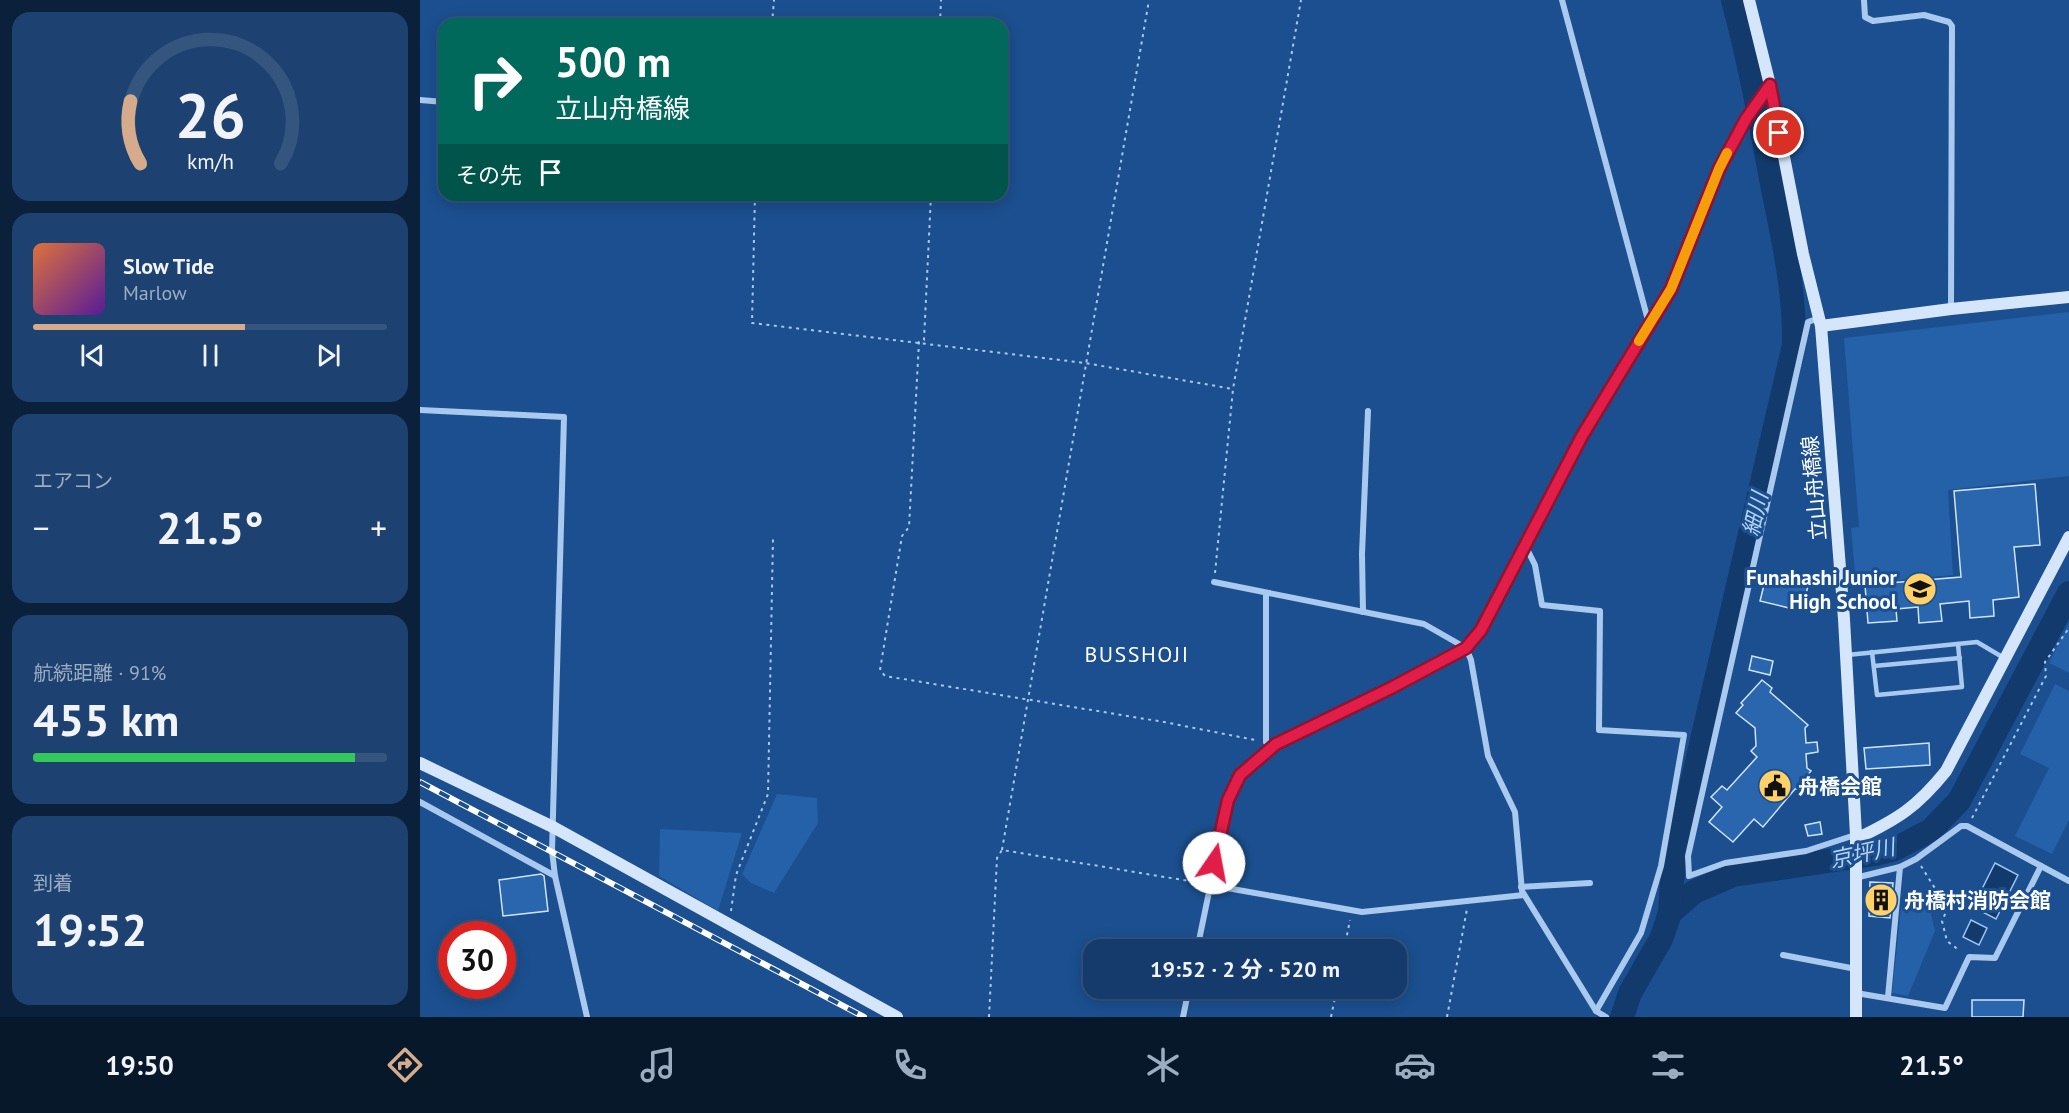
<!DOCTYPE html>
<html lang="ja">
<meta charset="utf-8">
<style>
:root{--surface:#143b6b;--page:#1d4271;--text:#f1f3f6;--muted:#9dadc1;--line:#33557e;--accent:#d6ab8b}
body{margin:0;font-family:"PT Sans","Noto Sans JP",sans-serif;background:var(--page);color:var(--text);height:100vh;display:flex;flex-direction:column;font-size:22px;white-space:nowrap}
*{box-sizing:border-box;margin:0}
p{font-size:20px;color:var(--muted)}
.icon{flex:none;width:33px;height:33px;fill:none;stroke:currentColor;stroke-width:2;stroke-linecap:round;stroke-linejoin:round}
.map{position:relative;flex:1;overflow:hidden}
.panel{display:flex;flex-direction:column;gap:12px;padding:12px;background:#0b203b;width:420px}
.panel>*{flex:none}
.guide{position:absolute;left:18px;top:18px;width:570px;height:183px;border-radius:18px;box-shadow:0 3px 15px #0003,0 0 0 2px var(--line);background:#00695c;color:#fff;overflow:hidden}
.speed{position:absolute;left:18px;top:921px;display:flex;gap:12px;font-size:30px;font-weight:700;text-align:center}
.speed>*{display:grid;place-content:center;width:78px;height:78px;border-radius:50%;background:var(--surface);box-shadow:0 3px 15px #0003,0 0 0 2px var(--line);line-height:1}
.speed .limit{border:9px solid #d22;background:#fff;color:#111}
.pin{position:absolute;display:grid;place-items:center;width:51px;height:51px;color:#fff;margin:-26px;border:3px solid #fff;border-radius:50%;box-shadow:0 2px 6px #0007}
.me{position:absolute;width:66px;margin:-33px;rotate:12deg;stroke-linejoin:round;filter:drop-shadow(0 0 4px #0008)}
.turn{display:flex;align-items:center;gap:21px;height:126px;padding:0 18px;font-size:27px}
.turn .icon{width:78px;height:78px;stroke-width:2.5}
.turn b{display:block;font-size:42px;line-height:51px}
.then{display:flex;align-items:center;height:57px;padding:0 18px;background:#0003;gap:12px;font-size:22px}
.big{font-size:45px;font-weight:700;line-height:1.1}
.panel .tile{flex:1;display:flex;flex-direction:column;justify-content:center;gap:9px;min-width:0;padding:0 21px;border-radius:18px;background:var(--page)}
.panel .dial{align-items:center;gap:0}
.dial svg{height:156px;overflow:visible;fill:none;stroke:var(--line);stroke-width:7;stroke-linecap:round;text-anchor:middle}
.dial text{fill:var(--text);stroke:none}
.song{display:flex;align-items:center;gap:18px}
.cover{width:72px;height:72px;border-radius:9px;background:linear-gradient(135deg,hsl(20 70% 55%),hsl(270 70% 35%))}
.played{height:6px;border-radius:3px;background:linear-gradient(90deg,var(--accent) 60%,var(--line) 60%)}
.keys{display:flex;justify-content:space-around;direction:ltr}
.heat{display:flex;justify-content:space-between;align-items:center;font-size:33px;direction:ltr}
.charge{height:9px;border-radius:4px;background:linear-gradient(90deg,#34c759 91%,var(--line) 0)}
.trip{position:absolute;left:663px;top:939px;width:324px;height:60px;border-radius:18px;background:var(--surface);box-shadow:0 3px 15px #0003,0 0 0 2px var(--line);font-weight:700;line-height:60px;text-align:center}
.dock{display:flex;height:96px;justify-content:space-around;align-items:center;background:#08182b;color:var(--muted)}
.dock .icon{width:42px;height:42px}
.dock .on{color:var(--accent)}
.dock b{font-size:27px;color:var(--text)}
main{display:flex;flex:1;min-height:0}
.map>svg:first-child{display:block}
</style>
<main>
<section class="panel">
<div class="tile dial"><svg viewBox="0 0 100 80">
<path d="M14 69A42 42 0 1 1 86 69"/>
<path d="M14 69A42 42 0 0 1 9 37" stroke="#d6ab8b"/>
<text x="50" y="56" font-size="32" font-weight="700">26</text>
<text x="50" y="72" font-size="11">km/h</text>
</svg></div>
<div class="tile">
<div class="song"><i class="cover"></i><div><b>Slow Tide</b><p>Marlow</p></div></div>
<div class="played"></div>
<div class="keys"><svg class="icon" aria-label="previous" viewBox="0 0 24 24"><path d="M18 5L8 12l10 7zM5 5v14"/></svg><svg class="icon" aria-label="pause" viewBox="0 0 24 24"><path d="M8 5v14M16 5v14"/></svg><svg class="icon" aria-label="next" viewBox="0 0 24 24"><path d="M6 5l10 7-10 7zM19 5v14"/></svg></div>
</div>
<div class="tile"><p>エアコン</p>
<div class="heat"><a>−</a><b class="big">21.5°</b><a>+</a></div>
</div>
<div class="tile"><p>航続距離 · 91%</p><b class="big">455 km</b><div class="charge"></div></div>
<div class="tile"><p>到着</p><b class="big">19:52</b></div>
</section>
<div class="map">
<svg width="1649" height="1017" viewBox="0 0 1649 1017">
<rect width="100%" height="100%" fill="#1b4f8f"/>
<g fill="#2461a8">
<polygon points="1649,312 1649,476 1528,490 1533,575 1436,584 1431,528 1439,527 1424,338"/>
<polygon points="1649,623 1649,673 1629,663"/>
<polygon points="1635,684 1649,691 1649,820 1632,854 1595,836 1629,768 1600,754"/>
<polygon points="357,794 397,798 398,823 354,893 331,883 322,874"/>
<polygon points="240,829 322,833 298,911 239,876"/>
<polygon points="1481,908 1510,910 1515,931 1488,996 1472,993"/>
</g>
<g fill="#123a6d" stroke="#9cc4f0" stroke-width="1.5">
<polygon points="1575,863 1598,875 1576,919 1553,907"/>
<polygon points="1551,920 1567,928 1559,945 1543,937"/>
</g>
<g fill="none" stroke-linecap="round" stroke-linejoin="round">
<g stroke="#123a6d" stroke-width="24">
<polyline points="1250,913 1274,892 1313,875 1455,854 1475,849 1511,830 1539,801 1649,593"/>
<path d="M 1202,1017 L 1210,993 L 1241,939 L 1250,913 L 1252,880 L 1268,800 L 1374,345 C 1375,289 1362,234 1351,179 C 1340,119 1329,59 1313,0"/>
</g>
</g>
<g fill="#2a66ad" stroke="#cfe3fa" stroke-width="1.5">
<polygon points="1615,484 1620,545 1594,547 1599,597 1573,600 1574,616 1550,618 1549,601 1520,604 1522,621 1499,623 1498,607 1476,609 1477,621 1448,623 1445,585 1541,577 1534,491"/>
<polygon points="1346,577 1388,586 1384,602 1371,599 1369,608 1340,601"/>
<polygon points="1332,656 1353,661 1350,675 1329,670"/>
<polygon points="1342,680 1352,688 1350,692 1388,725 1385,728 1386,743 1397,742 1398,752 1386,754 1387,768 1391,771 1382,782 1382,789 1375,789 1343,827 1334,819 1313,842 1289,822 1302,807 1291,797 1302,786 1307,790 1337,757 1331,751 1336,746 1335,728 1316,713 1323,705 1321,703"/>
<polygon points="1509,743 1510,765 1446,769 1444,748"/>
<polygon points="1400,822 1402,834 1388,836 1385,825"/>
<polygon points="121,874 124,876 128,911 83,916 79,880"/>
<polygon points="1450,882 1473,883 1470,918 1449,916"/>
<polygon points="1552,1000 1604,1000 1603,1017 1552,1017"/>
</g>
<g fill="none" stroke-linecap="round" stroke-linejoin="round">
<g stroke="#a9c9ee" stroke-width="2" stroke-dasharray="3 4.5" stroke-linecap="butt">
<polyline points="352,24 354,0"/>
<polyline points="520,24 521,0"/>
<polyline points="335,195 332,323 665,363 813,389"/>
<polyline points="511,195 504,340 499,342 489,527 482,536 460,670 465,676 744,722 835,740"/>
<polyline points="795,573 813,389 881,0"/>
<polyline points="1552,818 1626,676 1625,662 1649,628"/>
<polyline points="582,850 729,0"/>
<polyline points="1501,866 1521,898 1530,903 1522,921 1527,941 1540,951"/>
<polyline points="311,911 316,875 348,794 353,537"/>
<polyline points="924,950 930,920"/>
<polyline points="569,1017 577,858 582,850 781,883"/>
<polyline points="911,1017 917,988"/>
<polyline points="1027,1017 1047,909"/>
</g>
<g stroke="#a9c9ee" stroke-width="4.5">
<polyline points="1452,652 1457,695 1542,687 1538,644"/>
<polyline points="1427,655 1557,642 1584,658"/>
<polyline points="1454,666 1540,658"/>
</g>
<g stroke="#a9c9ee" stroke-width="6">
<polyline points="1142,0 1229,324"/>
<polyline points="1444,0 1445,17 1453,21 1504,15 1529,22 1532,26 1531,309"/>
<polyline points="0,100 24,102"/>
<polyline points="1399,318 1388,322 1268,856 1269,876 1305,863 1386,851 1435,835"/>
<polyline points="0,410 144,417 132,851 135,876 167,1017"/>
<polyline points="1105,545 1115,565 1122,605 1180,611 1179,730 1264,735 1241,866 1221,933 1176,1011"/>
<polyline points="794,582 1004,624 1046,648 1051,660 1068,756 1095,812 1102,891 1176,1011 1186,1017"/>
<polyline points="846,593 846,742"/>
<polyline points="943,612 942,554 948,411"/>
<polyline points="0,802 135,876"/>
<polyline points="1621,866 1649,881"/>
<polyline points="1435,878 1480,867 1496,859 1541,826 1547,826 1621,866 1575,958 1549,957 1525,1008 1436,993"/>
<polyline points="790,885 942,912 1104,895"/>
<polyline points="1101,887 1170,883"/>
<polyline points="777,950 808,800 820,775 856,744 971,688 1046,648 1061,630 1162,436 1251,289 1299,169 1326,119 1350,86"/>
<polyline points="1363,955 1436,969"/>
<polyline points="1468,997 1480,867"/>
<polyline points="763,1017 769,988"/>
</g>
<g stroke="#d6e6fa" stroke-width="12">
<polyline points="1329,0 1350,85 1383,254 1401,326 1424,619 1436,835 1436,1017"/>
<polyline points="1401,326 1531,309 1649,297"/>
<polyline points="0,763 133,827 477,1017"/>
<path d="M 1436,839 C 1478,819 1497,807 1526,771 L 1649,537"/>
</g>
<defs>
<polyline id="rail" points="0,782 444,1017"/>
</defs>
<use href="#rail" stroke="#fff" stroke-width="6"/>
<use href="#rail" stroke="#1b4f8f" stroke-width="4" stroke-dasharray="11" stroke-linecap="butt"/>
</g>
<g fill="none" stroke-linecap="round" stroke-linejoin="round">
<defs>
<polyline id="route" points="794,863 808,800 820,775 856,744 971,688 1046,648 1061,630 1162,436 1251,289 1299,169 1326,119 1350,85 1359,133"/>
</defs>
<use href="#route" stroke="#92132f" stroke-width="15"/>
<use href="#route" stroke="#e11d48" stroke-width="10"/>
<polyline stroke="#f59e0b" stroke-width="10" points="1219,341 1251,289 1299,169 1307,153"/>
</g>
<defs>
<symbol id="school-disc" viewBox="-11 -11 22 22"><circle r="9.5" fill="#ffd166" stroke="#1b4f8f"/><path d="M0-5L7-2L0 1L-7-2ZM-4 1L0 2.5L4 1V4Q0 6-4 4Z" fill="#111"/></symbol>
<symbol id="civic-disc" viewBox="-11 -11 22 22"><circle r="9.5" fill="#ffd166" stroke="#1b4f8f"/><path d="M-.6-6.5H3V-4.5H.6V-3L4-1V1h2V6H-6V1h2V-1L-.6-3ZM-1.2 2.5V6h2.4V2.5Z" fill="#111"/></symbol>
<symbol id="building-disc" viewBox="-11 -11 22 22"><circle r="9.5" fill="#ffd166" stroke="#1b4f8f"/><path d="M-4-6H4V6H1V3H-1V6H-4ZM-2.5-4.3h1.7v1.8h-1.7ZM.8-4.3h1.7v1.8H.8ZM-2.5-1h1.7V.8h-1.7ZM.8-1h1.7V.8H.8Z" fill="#111"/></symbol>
</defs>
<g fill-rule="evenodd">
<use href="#school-disc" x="1481" y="570" width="38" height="38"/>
<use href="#civic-disc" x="1336" y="767" width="38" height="38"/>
<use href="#building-disc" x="1442" y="881" width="38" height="38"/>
</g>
<g text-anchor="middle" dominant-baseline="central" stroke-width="6" stroke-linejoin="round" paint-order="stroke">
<g font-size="21" fill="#fff" stroke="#1b4f8f">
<text transform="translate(1394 488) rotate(-95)">立山舟橋線</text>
</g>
<g font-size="21" font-weight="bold" fill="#fff" stroke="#1b4f8f" text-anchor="start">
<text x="1477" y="577" text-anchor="end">Funahashi Junior<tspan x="1477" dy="24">High School</tspan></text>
<text x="1378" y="786">舟橋会館</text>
<text x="1484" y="900">舟橋村消防会館</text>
</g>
<g font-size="22" font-style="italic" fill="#b5d3f5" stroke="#1b4f8f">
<text transform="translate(1335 514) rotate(-77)">細川</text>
<text transform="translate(1442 853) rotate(-12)">京坪川</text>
</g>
<g font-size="22" letter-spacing="1.5" fill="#fff" stroke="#1b4f8f">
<text x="717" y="654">BUSSHOJI</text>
</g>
</g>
</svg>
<div class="speed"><div class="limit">30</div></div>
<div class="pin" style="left:1359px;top:133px;background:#d93025"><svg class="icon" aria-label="arrive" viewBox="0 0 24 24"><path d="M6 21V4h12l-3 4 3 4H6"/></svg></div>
<svg class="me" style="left:794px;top:863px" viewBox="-20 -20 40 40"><circle r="19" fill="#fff"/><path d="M0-13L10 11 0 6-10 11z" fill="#e11d48"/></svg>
<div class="trip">19:52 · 2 分 · 520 m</div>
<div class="guide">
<div class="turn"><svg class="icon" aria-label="right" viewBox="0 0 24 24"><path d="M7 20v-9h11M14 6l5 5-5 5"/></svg><div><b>500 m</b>立山舟橋線</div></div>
<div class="then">その先<svg class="icon" aria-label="arrive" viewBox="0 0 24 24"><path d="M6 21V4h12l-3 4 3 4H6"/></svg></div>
</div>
</div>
</main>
<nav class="dock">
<b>19:50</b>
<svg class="icon on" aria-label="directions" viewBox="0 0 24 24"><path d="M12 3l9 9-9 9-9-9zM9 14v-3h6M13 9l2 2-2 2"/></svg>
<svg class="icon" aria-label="music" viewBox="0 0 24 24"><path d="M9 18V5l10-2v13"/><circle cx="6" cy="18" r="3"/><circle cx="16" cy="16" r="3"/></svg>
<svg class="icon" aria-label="phone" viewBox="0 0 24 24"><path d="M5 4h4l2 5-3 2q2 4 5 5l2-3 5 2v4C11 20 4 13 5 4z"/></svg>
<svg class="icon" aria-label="climate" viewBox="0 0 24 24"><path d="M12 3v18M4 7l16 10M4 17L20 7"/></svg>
<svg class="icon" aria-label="car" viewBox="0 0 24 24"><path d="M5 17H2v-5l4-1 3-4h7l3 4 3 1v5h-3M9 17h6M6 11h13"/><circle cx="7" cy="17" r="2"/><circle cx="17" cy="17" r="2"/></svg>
<svg class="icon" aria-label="filters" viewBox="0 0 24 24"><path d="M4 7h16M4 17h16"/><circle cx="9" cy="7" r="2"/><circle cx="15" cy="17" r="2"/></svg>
<b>21.5°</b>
</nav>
